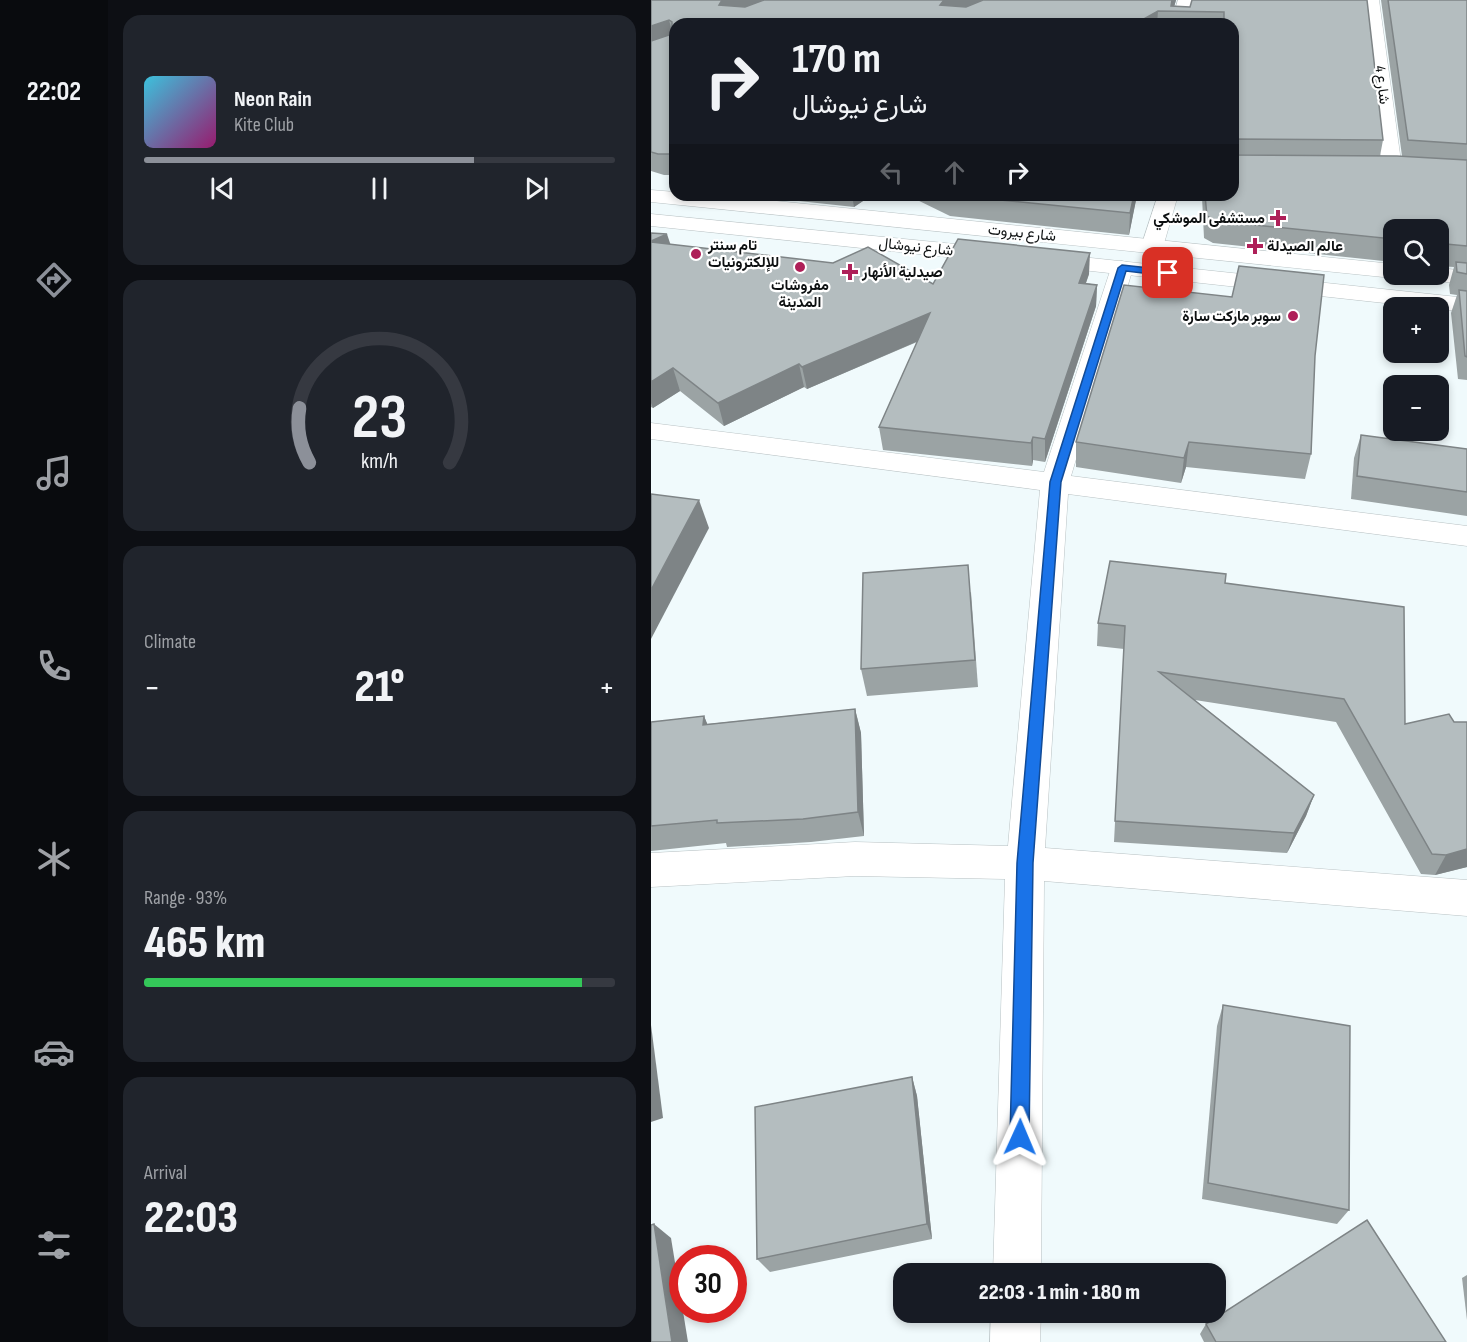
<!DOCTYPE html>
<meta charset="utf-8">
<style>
:root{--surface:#171b24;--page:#20242c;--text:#f1f3f6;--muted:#9ea1a6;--line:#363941;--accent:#8c9099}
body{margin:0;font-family:"Sofia Sans Condensed",Vazirmatn,sans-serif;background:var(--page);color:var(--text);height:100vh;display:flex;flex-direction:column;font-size:22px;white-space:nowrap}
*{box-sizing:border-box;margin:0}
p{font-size:20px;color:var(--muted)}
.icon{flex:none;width:33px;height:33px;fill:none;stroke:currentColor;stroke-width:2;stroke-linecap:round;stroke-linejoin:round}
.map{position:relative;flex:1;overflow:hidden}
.drawer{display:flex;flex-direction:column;gap:15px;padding:15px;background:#0d0f14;width:543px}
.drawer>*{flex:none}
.banner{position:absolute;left:18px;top:18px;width:570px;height:183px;border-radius:18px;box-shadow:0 3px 9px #0003;background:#171b24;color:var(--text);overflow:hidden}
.controls{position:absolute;left:732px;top:219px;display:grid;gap:12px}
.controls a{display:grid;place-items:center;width:66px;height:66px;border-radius:12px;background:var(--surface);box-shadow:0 3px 9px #0003;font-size:30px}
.speed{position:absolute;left:18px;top:1245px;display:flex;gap:12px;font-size:30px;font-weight:700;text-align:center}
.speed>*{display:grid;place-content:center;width:78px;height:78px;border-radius:50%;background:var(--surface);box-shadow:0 3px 9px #0003;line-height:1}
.speed .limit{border:9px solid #d22;background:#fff;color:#111}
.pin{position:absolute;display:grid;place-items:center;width:51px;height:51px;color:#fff;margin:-26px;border-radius:12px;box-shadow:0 3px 9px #0006}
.me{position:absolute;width:66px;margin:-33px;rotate:1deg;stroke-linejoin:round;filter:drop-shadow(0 0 4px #0008)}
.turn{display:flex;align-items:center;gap:21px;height:126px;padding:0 24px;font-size:27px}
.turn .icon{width:78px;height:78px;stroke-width:2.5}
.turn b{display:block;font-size:42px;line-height:51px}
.lanes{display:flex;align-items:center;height:57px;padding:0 24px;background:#0003;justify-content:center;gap:30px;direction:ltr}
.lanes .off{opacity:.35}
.big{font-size:45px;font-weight:800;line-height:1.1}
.drawer .tile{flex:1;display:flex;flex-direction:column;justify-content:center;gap:9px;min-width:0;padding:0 21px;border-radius:18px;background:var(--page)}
.drawer .dial{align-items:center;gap:0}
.dial svg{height:156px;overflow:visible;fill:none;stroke:var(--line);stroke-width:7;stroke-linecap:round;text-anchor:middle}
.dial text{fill:var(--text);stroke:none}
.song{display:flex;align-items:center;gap:18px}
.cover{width:72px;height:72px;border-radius:9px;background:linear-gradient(135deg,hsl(190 70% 55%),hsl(320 70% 35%))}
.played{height:6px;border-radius:3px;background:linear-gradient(90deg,var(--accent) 70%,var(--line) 70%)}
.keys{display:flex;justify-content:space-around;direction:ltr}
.heat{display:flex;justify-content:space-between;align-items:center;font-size:33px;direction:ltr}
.charge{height:9px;border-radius:4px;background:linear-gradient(90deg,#34c759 93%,var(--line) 0)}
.trip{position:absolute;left:242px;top:1263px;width:333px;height:60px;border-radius:18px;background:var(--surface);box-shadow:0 3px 9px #0003;font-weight:800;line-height:60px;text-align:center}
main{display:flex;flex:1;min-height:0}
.tabs{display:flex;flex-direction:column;width:108px;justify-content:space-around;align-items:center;background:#090b0e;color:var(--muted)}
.tabs .icon{width:42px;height:42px}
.tabs .current{color:var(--accent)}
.tabs b{font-size:27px;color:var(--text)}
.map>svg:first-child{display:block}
</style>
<main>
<nav class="tabs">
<b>22:02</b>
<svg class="icon current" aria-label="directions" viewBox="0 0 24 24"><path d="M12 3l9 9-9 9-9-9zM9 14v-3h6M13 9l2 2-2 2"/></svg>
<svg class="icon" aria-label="music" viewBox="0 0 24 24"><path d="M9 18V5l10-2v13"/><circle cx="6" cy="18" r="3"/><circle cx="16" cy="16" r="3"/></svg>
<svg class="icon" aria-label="phone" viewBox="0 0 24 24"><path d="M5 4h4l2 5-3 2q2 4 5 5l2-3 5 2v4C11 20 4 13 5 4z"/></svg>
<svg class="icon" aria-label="climate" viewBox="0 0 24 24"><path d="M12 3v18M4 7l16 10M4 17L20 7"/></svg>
<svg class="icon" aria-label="car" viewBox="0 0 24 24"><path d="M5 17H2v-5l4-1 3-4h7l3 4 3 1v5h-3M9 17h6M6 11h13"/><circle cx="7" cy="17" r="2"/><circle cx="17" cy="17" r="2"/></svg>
<svg class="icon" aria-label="filters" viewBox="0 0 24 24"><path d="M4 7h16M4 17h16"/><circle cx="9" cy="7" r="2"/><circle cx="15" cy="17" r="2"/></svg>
</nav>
<section class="drawer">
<div class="tile">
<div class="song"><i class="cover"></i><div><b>Neon Rain</b><p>Kite Club</p></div></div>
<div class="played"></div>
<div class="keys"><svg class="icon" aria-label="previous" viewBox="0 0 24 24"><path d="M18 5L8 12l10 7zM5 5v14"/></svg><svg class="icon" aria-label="pause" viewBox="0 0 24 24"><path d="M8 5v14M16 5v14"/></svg><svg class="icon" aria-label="next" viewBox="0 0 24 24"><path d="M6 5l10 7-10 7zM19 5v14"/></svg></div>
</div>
<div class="tile dial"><svg viewBox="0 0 100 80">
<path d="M14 69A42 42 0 1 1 86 69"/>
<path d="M14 69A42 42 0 0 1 9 41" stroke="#8c9099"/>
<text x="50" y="56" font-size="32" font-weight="700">23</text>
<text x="50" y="72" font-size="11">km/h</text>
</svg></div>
<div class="tile"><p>Climate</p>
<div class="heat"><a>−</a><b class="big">21°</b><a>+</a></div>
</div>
<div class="tile"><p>Range · 93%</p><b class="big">465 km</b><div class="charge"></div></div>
<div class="tile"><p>Arrival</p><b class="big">22:03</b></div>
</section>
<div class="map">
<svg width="816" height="1342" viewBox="0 0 816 1342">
<rect width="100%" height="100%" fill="#f0fafc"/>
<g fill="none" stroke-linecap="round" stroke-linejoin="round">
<defs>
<g id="minor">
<polygon points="527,0 543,0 536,24 520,24"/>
<polygon points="712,0 728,0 751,169 748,173 734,173 731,169"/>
<polygon points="507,195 527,195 512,247 509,252 501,254 493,252 490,247"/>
<polygon points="471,261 479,263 482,268 420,476 816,526 816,546 417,494 394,848 816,880 816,916 393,881 390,1274 342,1274 354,879 204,876 0,887 0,853 204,842 357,846 389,490 0,439 0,423 393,472 460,268 463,263"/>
<polygon points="340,1312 390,1312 389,1342 339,1342"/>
</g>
<g id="secondary">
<polygon points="0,190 24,192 24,195 76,196 742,264 742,274 751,274 742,278 0,202"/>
<polygon points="0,214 344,248 352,250 355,255 352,260 344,262 0,226"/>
<polygon points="393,253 816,298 816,312 385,265 382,260 385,255"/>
<polygon points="788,268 816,271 816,285 774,279 771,274 788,274"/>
</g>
</defs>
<use href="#minor" stroke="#b8c1c3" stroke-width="1"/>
<use href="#secondary" stroke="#b8c1c3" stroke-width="1"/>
<use href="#minor" fill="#fff" fill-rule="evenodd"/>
<use href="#secondary" fill="#fff" fill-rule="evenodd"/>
</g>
<g fill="#9ba3a4">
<polygon points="0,0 525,0 523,7 539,7 716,0 732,140 729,156 751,156 730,0 816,0 816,380 807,379 800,313 806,295 799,294 798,285 803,267 788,266 788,267 788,230 742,230 742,262 562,243 553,238 551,197 529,196 529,195 582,195 582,24 24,24 24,175 13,175 0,171"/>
<polygon points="92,195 221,195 203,207"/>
<polygon points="256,195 486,195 478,235 299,216"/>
<polygon points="0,233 19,244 282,284 438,274 435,283 446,285 445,306 394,462 382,460 381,466 232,450 228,427 266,342 156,389 153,387 73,426 29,391 2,408 0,407"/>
<polygon points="664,356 660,454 654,479 535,467 530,483 425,467 425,442"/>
<polygon points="710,435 816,449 816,516 700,499 703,458"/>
<polygon points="574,583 754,724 803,722 816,722 816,867 784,875 770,874 685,722 544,700 663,795 655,816 636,853 463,842 473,649 446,646 447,623"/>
<polygon points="320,592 327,687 216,696 210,669"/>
<polygon points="204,709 210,733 213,836 160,842 76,847 75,843 0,851 0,722 53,716 56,724"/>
<polygon points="572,1005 698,1210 686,1224 551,1199 566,1026"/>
<polygon points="261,1077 266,1096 281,1239 119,1272 106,1259"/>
<polygon points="816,1275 816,1320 811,1278"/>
<polygon points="555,1324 795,1342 553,1342 549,1334"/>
</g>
<g fill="#7e8486">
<polygon points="71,0 126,0 75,19 68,5"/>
<polygon points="293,0 339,0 294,19 289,5"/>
<polygon points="521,0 525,0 522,11 520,6"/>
<polygon points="507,11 506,24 484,24"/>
<polygon points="18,20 23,39 0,47 0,26"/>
<polygon points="201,195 221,195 203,207"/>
<polygon points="483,195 486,195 478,235 479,213"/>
<polygon points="16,234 23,255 5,263 0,241"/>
<polygon points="795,244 788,266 788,267 788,258 790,249"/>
<polygon points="439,253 438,274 427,305 428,283"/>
<polygon points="446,285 445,306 394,462 394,439"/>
<polygon points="279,313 281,335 156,389 151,367"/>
<polygon points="148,364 153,387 73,426 67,403"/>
<polygon points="22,368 29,391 2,408 0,403 0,382"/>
<polygon points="382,437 382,460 381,466 380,443"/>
<polygon points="538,442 535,467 530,483 533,458"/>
<polygon points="48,500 58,528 0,639 0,590"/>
<polygon points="204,709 210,733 213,836 207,812"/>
<polygon points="53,716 63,740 52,725"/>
<polygon points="663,795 655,816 636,853 643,833"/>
<polygon points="816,849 816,867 784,875 795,855"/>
<polygon points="0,1025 12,1118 0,1122"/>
<polygon points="261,1077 266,1096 281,1239 276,1224"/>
<polygon points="3,1224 20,1238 37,1342 21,1342"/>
</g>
<g fill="#b4bdbf" stroke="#7e8486" stroke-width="1.5">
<polygon points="0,0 71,0 68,5 94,7 113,0 293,0 289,5 315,7 332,0 521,0 520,6 539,7 541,0 716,0 732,140 585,139 582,141 582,153 585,155 746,156 816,160 816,246 795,244 790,249 788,243 788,230 742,230 742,239 564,221 556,216 554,195 582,195 582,24 573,24 573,12 507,11 484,24 24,24 24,154 7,154 0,152 0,41 21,34 21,22 18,20 0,26"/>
<polygon points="737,0 816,0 816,144 757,140"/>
<polygon points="299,195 483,195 479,213"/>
<polygon points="0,233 16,234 0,241"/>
<polygon points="307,239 439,253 428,283 446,285 394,439 382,437 380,443 228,427 279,313 151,367 148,364 67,403 22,368 0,382 0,242 182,263 217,247 282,284"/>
<polygon points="805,262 816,263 816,274 806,272"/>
<polygon points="588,266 673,275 664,356 660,454 538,442 533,458 425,442 473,285 581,297"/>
<polygon points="808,290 816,291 816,357 814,356"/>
<polygon points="710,435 816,449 816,492 706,476"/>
<polygon points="0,494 48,500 0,590"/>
<polygon points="459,561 575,574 574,583 753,607 754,724 798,714 803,722 816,722 816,849 795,855 781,854 693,699 508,672 663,795 643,833 464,821 474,626 447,623"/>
<polygon points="317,565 324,660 210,669 212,573"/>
<polygon points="204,709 207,812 152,819 66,823 66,820 0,826 0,722 53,716 52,725"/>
<polygon points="572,1005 699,1026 698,1210 557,1183"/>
<polygon points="261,1077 276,1224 106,1259 104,1107"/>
<polygon points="716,1220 795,1342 565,1342 555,1324"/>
<polygon points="3,1224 21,1342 0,1342 0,1225"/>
</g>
<polygon fill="#1a73e8" stroke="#114b97" stroke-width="1.5" points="471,265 517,270 522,273 517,276 475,271 410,482 382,863 378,1137 375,1143 369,1146 362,1143 359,1137 366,863 399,482 467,268"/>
<g fill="#ae1f58" stroke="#fff" stroke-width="2">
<path d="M624 209h6v6h6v6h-6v6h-6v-6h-6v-6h6z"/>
<path d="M601 237h6v6h6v6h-6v6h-6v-6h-6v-6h6z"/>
<circle cx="45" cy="254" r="6"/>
<circle cx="149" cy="267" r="6"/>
<path d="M196 263h6v6h6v6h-6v6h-6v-6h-6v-6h6z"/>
<circle cx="642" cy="316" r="6"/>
</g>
<g text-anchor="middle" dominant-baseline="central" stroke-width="4.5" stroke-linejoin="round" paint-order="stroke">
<g font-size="15" fill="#0d1011" stroke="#fff">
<text transform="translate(731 85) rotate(83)">شارع 4</text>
<text transform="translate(371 233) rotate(6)">شارع بيروت</text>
<text transform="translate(265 247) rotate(6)">شارع نيوشال</text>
</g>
<g font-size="15" font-weight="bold" fill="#0d1011" stroke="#fff" text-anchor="start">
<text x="614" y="218" text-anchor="end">مستشفى الموشكي</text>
<text x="57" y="245">تام سنتر<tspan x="57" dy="17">للإلكترونيات</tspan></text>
<text x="616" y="246">عالم الصيدلة</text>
<text x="211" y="272">صيدلية الأنهار</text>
<text x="149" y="285" text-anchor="middle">مفروشات<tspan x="149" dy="17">المدينة</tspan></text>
<text x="630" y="316" text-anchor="end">سوبر ماركت سارة</text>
</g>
</g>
</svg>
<div class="controls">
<a><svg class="icon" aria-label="search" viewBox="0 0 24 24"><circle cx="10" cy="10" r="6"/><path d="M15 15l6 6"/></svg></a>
<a>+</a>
<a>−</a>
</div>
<div class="speed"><div class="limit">30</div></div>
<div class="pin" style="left:517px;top:273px;background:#d93025"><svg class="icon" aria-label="arrive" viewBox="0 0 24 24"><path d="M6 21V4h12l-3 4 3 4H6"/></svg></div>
<svg class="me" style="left:369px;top:1137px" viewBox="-20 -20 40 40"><path d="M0-17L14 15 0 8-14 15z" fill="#1a73e8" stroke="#fff" stroke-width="4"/></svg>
<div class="trip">22:03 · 1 min · 180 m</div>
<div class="banner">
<div class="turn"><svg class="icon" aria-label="right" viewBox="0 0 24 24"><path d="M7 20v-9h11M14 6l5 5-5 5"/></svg><div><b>170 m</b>شارع نيوشال</div></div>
<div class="lanes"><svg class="icon off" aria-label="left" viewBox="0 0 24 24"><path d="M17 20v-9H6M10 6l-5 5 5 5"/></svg><svg class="icon off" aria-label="ahead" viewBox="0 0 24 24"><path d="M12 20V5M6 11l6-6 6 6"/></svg><svg class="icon" aria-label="right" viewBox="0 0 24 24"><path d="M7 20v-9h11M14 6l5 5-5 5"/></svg></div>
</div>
</div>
</main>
